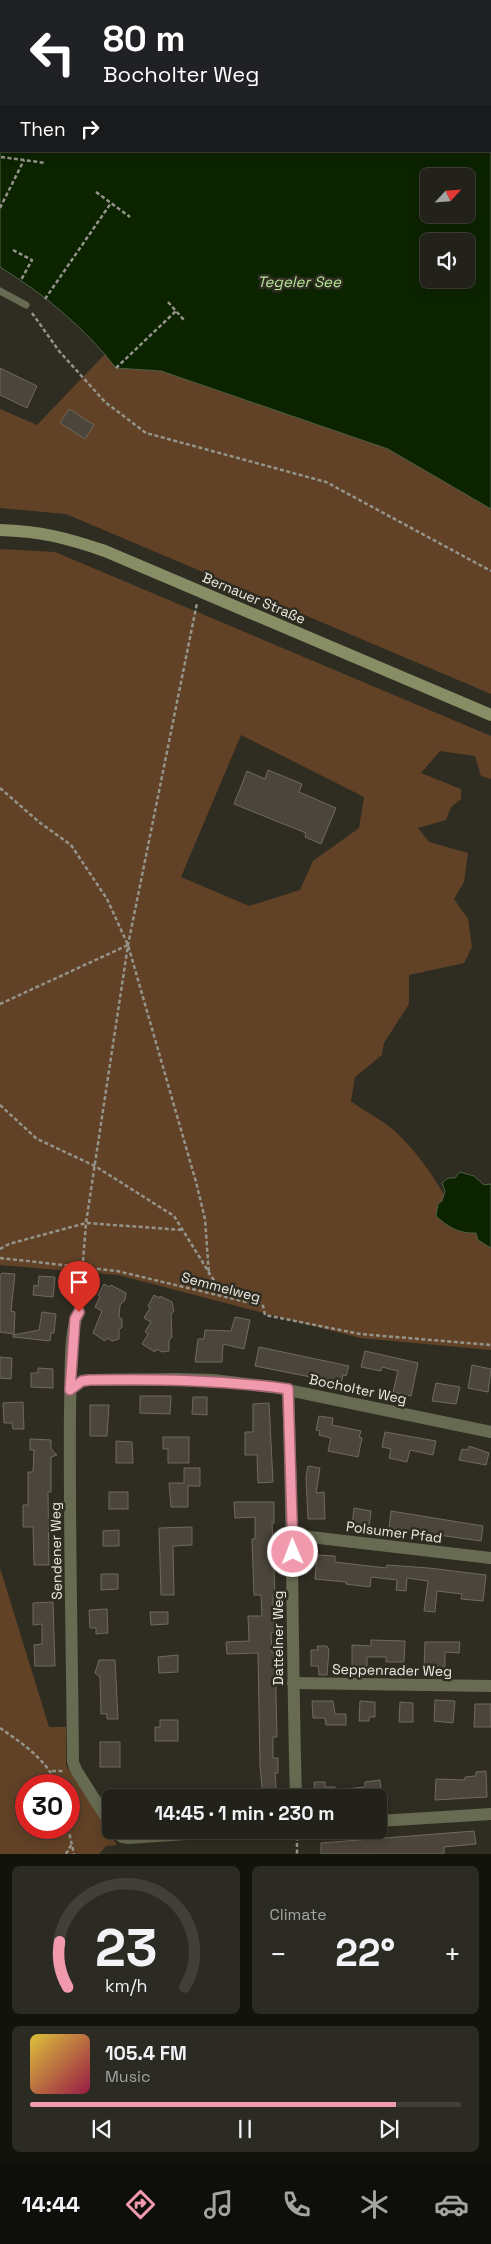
<!DOCTYPE html>
<meta charset="utf-8">
<style>
:root{--surface:#23221a;--page:#2b2a23;--text:#f1f3f6;--muted:#a3a4a2;--line:#403f39;--accent:#f29aad}
body{margin:0;font-family:"Space Grotesk",sans-serif;background:var(--page);color:var(--text);height:100vh;display:flex;flex-direction:column;font-size:19px;white-space:nowrap}
*{box-sizing:border-box;margin:0}
p{font-size:16px;color:var(--muted)}
.icon{flex:none;width:28px;height:28px;fill:none;stroke:currentColor;stroke-width:2;stroke-linecap:round;stroke-linejoin:round}
.map{position:relative;height:1854px;overflow:hidden}
.details{display:flex;flex-direction:column;gap:12px;padding:12px;background:#13130e;flex:1}
.details>*{flex:none}
.hud{position:absolute;left:0px;top:0px;width:491px;height:152px;box-shadow:0 2px 12px #0003,0 0 0 1px var(--line);background:#202124;color:#fff;overflow:hidden}
.needle{width:32px;rotate:64deg}
.fabs{position:absolute;left:420px;top:168px;display:grid;gap:10px}
.fabs a{display:grid;place-items:center;width:55px;height:55px;border-radius:8px;background:var(--surface);box-shadow:0 2px 12px #0003,0 0 0 1px var(--line);font-size:25px}
.speed{position:absolute;left:15px;top:1774px;display:flex;gap:10px;font-size:25px;font-weight:700;text-align:center}
.speed>*{display:grid;place-content:center;width:65px;height:65px;border-radius:50%;background:var(--surface);box-shadow:0 2px 12px #0003,0 0 0 1px var(--line);line-height:1}
.speed .limit{border:8px solid #d22;background:#fff;color:#111}
.pin{position:absolute;display:grid;place-items:center;width:42px;height:42px;color:#fff;margin:-51px -21px;border-radius:50% 50% 50% 0;rotate:-45deg;box-shadow:0 0 5px #0007}
.pin .icon{rotate:45deg}
.me{position:absolute;width:55px;margin:-28px;rotate:359deg;stroke-linejoin:round;filter:drop-shadow(0 0 4px #0008)}
.turn{display:flex;align-items:center;gap:18px;height:105px;padding:0 20px;font-size:22px}
.turn .icon{width:65px;height:65px;stroke-width:2.5}
.turn b{display:block;font-size:35px;line-height:42px}
.then{display:flex;align-items:center;height:48px;padding:0 20px;background:#0003;gap:10px;font-size:19px}
.big{font-size:38px;font-weight:700;line-height:1.1}
.details .card{flex:1;display:flex;flex-direction:column;justify-content:center;gap:8px;min-width:0;padding:0 18px;border-radius:8px;background:var(--page)}
.details .dial{align-items:center;gap:0}
.dial svg{height:130px;overflow:visible;fill:none;stroke:var(--line);stroke-width:7;stroke-linecap:round;text-anchor:middle}
.dial text{fill:var(--text);stroke:none}
.song{display:flex;align-items:center;gap:15px}
.cover{width:60px;height:60px;border-radius:8px;background:linear-gradient(135deg,hsl(50 70% 55%),hsl(340 70% 35%))}
.played{height:5px;border-radius:2px;background:linear-gradient(90deg,var(--accent) 85%,var(--line) 85%)}
.keys{display:flex;justify-content:space-around;direction:ltr}
.heat{display:flex;justify-content:space-between;align-items:center;font-size:28px;direction:ltr}
.details .tiles{flex:1;display:grid;gap:12px;grid-template-columns:1fr 1fr}
.card:last-child{grid-column:span 2}
.trip{position:absolute;left:102px;top:1789px;width:285px;height:50px;border-radius:8px;background:var(--surface);box-shadow:0 2px 12px #0003,0 0 0 1px var(--line);font-weight:700;line-height:50px;text-align:center}
.tab-bar{display:flex;height:80px;justify-content:space-around;align-items:center;background:#0e0e0a;color:var(--muted)}
.tab-bar .icon{width:35px;height:35px}
.tab-bar .selected{color:var(--accent)}
.tab-bar b{font-size:22px;color:var(--text)}
.map>svg:first-child{display:block}
</style>
<div class="map">
<svg width="491" height="1854" viewBox="0 0 491 1854">
<rect width="100%" height="100%" fill="#2f2d22"/>
<g fill="#614226" fill-rule="evenodd">
<polygon points="105,354 116,368 161,371 388,449 491,509 491,694 66,514 0,508 0,409 37,425"/>
<path d="M 0,549 L 55,552 L 491,736 L 491,779 L 481,776 L 475,756 L 440,751 L 421,773 L 461,789 L 461,799 L 451,807 L 446,820 L 418,828 L 429,842 L 468,853 L 464,882 L 454,899 L 468,919 L 472,947 L 464,963 L 409,975 L 409,1004 L 384,1043 L 382,1055 L 355,1077 L 351,1101 C 362,1110 375,1116 387,1125 C 408,1140 432,1173 444,1195 L 442,1201 L 469,1233 L 476,1233 L 478,1240 L 491,1248 L 491,1350 L 360,1338 L 118,1275 L 0,1265 ZM 241,735 L 364,797 L 359,828 L 313,861 L 300,890 L 249,906 L 181,877 Z"/>
<path d="M 0,1568 L 49,1727 L 66,1727 L 66,1765 L 117,1845 L 106,1846 L 99,1854 L 0,1854 ZM 26,1785 L 69,1785 L 69,1828 L 26,1828 Z"/>
</g>
<g fill="#0c2300" stroke="#505f45" fill-rule="evenodd">
<path d="M 0,0 L 491,0 L 491,509 L 388,449 L 161,371 L 116,368 C 84,327 44,294 0,267 ZM 1,1 L 490,1 L 490,151 L 1,151 ZM 429,176 L 466,176 L 466,214 L 429,214 ZM 429,241 L 466,241 L 466,279 L 429,279 Z"/>
<path d="M 460,1172 L 474,1176 L 484,1185 L 491,1184 L 491,1248 L 478,1240 L 476,1233 C 459,1234 448,1227 436,1216 L 438,1204 L 442,1201 L 445,1191 L 442,1183 L 448,1178 L 455,1178 Z"/>
</g>
<g fill="#4b453b" stroke="#70695e">
<polygon points="0,368 37,386 27,408 0,395"/>
<polygon points="69,409 94,425 85,439 60,423"/>
<polygon points="268,770 302,784 299,792 336,808 321,844 305,837 306,833 234,804 247,771 265,779"/>
<polygon points="2,1273 15,1274 11,1311 15,1312 14,1334 0,1332 0,1275"/>
<polygon points="39,1276 55,1277 53,1297 33,1295 34,1285 38,1286"/>
<polygon points="104,1284 109,1287 111,1285 126,1293 125,1300 120,1305 119,1317 122,1319 122,1327 119,1330 119,1339 112,1341 107,1338 105,1341 93,1333 102,1311 95,1307 100,1297 98,1295"/>
<polygon points="154,1295 159,1298 160,1296 172,1302 174,1311 171,1314 172,1337 169,1340 169,1351 162,1352 157,1349 155,1352 142,1344 148,1334 145,1332 151,1322 144,1318 150,1308 148,1306"/>
<polygon points="42,1312 56,1314 54,1333 51,1333 50,1341 13,1337 13,1335 39,1330"/>
<polygon points="235,1317 250,1320 244,1349 223,1344 222,1362 195,1362 198,1339 204,1339 205,1330 231,1331"/>
<polygon points="259,1347 349,1366 346,1376 343,1375 341,1383 255,1366"/>
<polygon points="365,1351 418,1363 411,1396 393,1392 398,1371 382,1367 381,1371 361,1367"/>
<polygon points="0,1357 12,1358 11,1379 0,1378"/>
<polygon points="472,1365 491,1369 488,1392 468,1388"/>
<polygon points="38,1368 53,1369 53,1388 31,1387 31,1373 38,1373"/>
<polygon points="436,1383 460,1387 456,1404 432,1401"/>
<polygon points="140,1396 171,1396 170,1414 140,1413"/>
<polygon points="193,1397 207,1397 207,1415 192,1414"/>
<polygon points="23,1402 24,1429 13,1429 12,1423 4,1423 3,1403"/>
<polygon points="269,1403 273,1482 258,1483 257,1455 245,1455 245,1432 253,1432 253,1404"/>
<polygon points="90,1405 109,1405 107,1436 90,1436"/>
<polygon points="319,1416 333,1418 332,1425 361,1431 359,1437 362,1438 358,1457 328,1451 331,1438 319,1435 320,1431 316,1430"/>
<polygon points="385,1432 436,1441 433,1455 410,1450 407,1462 389,1458 391,1449 382,1447"/>
<polygon points="163,1437 189,1437 189,1463 168,1463 168,1449 163,1449"/>
<polygon points="30,1439 51,1440 51,1449 57,1455 51,1457 51,1492 48,1492 49,1565 34,1565 33,1527 23,1527 23,1505 28,1505 28,1472 33,1472 34,1450 30,1450"/>
<polygon points="116,1441 132,1442 133,1463 116,1463"/>
<polygon points="469,1446 489,1453 486,1465 459,1460 462,1449 468,1450"/>
<polygon points="308,1466 320,1468 316,1493 324,1492 325,1519 308,1519 306,1477"/>
<polygon points="184,1468 200,1468 200,1486 188,1486 188,1507 171,1507 169,1483 184,1483"/>
<rect x="109" y="1492" width="19" height="17"/>
<polygon points="234,1502 274,1502 274,1523 272,1523 275,1595 273,1595 273,1616 275,1632 271,1633 272,1653 275,1652 277,1737 273,1737 273,1758 278,1758 278,1773 275,1773 277,1798 263,1798 260,1766 258,1653 227,1654 226,1642 249,1641 248,1616 262,1616 261,1595 254,1595 252,1539 255,1539 255,1517 235,1518"/>
<polygon points="354,1508 371,1511 369,1527 352,1525"/>
<polygon points="391,1511 483,1526 481,1541 389,1528"/>
<polygon points="192,1527 192,1545 173,1546 174,1595 161,1595 159,1528"/>
<polygon points="119,1530 119,1546 103,1546 103,1531"/>
<polygon points="317,1555 335,1556 335,1562 386,1568 387,1565 429,1568 486,1575 483,1601 461,1599 462,1594 437,1591 435,1612 424,1611 428,1581 407,1578 406,1591 396,1590 397,1580 371,1577 370,1587 346,1584 346,1582 315,1579"/>
<polygon points="101,1574 118,1574 118,1589 101,1590"/>
<polygon points="53,1602 55,1666 35,1666 34,1645 42,1644 42,1624 33,1625 33,1603"/>
<polygon points="107,1609 108,1633 96,1634 96,1628 90,1628 89,1610"/>
<polygon points="150,1612 168,1612 168,1624 151,1625"/>
<polygon points="371,1640 405,1641 404,1662 386,1662 386,1657 367,1657 367,1666 352,1666 352,1645 371,1646"/>
<polygon points="425,1642 460,1642 459,1653 445,1652 445,1670 424,1669"/>
<polygon points="317,1646 327,1646 329,1650 327,1675 319,1675 318,1666 311,1666 311,1650 318,1650"/>
<polygon points="178,1655 178,1672 159,1673 158,1657"/>
<polygon points="99,1660 115,1660 118,1719 107,1719 107,1714 101,1714 100,1677 95,1673"/>
<polygon points="435,1700 455,1701 453,1723 434,1721"/>
<polygon points="312,1701 333,1701 335,1714 346,1714 346,1725 326,1725 325,1718 313,1718"/>
<polygon points="360,1701 375,1702 375,1717 369,1717 369,1721 359,1721"/>
<polygon points="400,1702 413,1703 413,1722 399,1722"/>
<polygon points="475,1704 491,1704 491,1727 474,1727"/>
<polygon points="160,1720 178,1720 178,1741 155,1741 155,1727 160,1727"/>
<rect x="100" y="1742" width="20" height="25"/>
<polygon points="486,1771 487,1797 435,1800 436,1779 465,1780 465,1777 476,1776 476,1772"/>
<polygon points="380,1780 381,1790 375,1791 375,1798 317,1798 316,1794 315,1795 314,1782 325,1782 325,1787 335,1787 335,1790 365,1787 365,1782"/>
<polygon points="474,1831 476,1844 444,1847 444,1854 321,1854 321,1843"/>
</g>
<g fill="none" stroke-linecap="round" stroke-linejoin="round">
<g stroke="#95948b" stroke-width="2.5" stroke-dasharray="4 2.5" stroke-linecap="butt">
<polyline points="1,157 46,163"/>
<polyline points="96,192 130,217"/>
<polyline points="0,208 24,160"/>
<polyline points="13,250 32,260 21,280"/>
<polyline points="45,299 111,203"/>
<polyline points="168,302 184,320"/>
<polyline points="32,313 59,351 105,402 146,433 326,482 491,571"/>
<polyline points="116,368 176,311"/>
<polyline points="0,788 39,822 71,845 107,899 128,945 196,1182 205,1219 209,1275"/>
<polyline points="0,1004 128,945"/>
<polyline points="0,1105 37,1139 95,1166 174,1216 223,1295"/>
<polyline points="0,1249 9,1244 86,1223 183,1230"/>
<polyline points="0,1258 117,1271 263,1306 265,1315 360,1334 491,1345"/>
<polyline points="80,1300 86,1223 128,945 197,603"/>
<path d="M 0,1728 C 22,1743 47,1760 57,1785"/>
<polyline points="52,1771 63,1771"/>
<polyline points="68,1828 74,1854"/>
<polyline points="297,1830 297,1854"/>
<polyline points="66,1854 71,1845"/>
</g>
<polyline stroke="#676b51" stroke-width="7" points="0,291 26,305"/>
<g stroke="#676b51" stroke-width="12">
<path d="M 79,1312 C 68,1330 71,1386 70,1409 C 69,1526 72,1644 73,1762 L 76,1770 L 111,1825"/>
<path d="M 288,1389 C 293,1525 292,1661 296,1798"/>
<polyline points="70,1390 82,1381 90,1380 178,1379 213,1380 274,1387 491,1432"/>
<polyline points="293,1535 491,1558"/>
<polyline points="293,1683 491,1686"/>
<polyline points="379,1821 491,1814"/>
<polyline points="114,1830 122,1837 129,1838 244,1830"/>
</g>
<path stroke="#878e65" stroke-width="12" d="M 0,530 C 40,531 67,538 105,551 L 491,715"/>
</g>
<g fill="none" stroke-linecap="round" stroke-linejoin="round">
<defs>
<path id="route" d="M 79,1312 L 75,1319 L 70,1390 L 82,1381 L 90,1380 C 159,1379 220,1380 288,1389 L 293,1552"/>
</defs>
<use href="#route" stroke="#9d6470" stroke-width="12"/>
<use href="#route" stroke="#f29aad" stroke-width="9"/>
</g>
<g text-anchor="middle" dominant-baseline="central" stroke-width="5" stroke-linejoin="round" paint-order="stroke">
<g font-size="14" fill="#edece5" stroke="#2f2d22">
<text transform="translate(254 598) rotate(23)">Bernauer Straße</text>
<text transform="translate(221 1287) rotate(15)">Semmelweg</text>
<text transform="translate(358 1389) rotate(12)">Bocholter Weg</text>
<text transform="translate(394 1532) rotate(7)">Polsumer Pfad</text>
<text transform="translate(56 1551) rotate(-91)">Sendener Weg</text>
<text transform="translate(278 1638) rotate(-90)">Dattelner Weg</text>
<text transform="translate(392 1670) rotate(1)">Seppenrader Weg</text>
</g>
<g font-size="15" font-style="italic" fill="#b4e696" stroke="#2f2d22">
<text x="299" y="281">Tegeler See</text>
</g>
</g>
</svg>
<div class="fabs">
<a><svg class="needle" viewBox="-14 -14 28 28"><path d="M0-13l5 13h-10z" fill="#e53935"/><path d="M0 13l5-13h-10z" fill="#a3a4a2"/></svg></a>
<a><svg class="icon" aria-label="sound" viewBox="0 0 24 24"><path d="M4 9h4l5-4v14l-5-4H4zM17 9q2 3 0 6"/></svg></a>
</div>
<div class="speed"><div class="limit">30</div></div>
<div class="pin" style="left:79px;top:1312px;background:#d93025"><svg class="icon" aria-label="arrive" viewBox="0 0 24 24"><path d="M6 21V4h12l-3 4 3 4H6"/></svg></div>
<svg class="me" style="left:293px;top:1552px" viewBox="-20 -20 40 40"><circle r="17" fill="#f29aad" stroke="#fff" stroke-width="3"/><path d="M0-11L8 9 0 5-8 9z" fill="#fff"/></svg>
<div class="trip">14:45 · 1 min · 230 m</div>
<div class="hud">
<div class="turn"><svg class="icon" aria-label="left" viewBox="0 0 24 24"><path d="M17 20v-9H6M10 6l-5 5 5 5"/></svg><div><b>80 m</b>Bocholter Weg</div></div>
<div class="then">Then<svg class="icon" aria-label="right" viewBox="0 0 24 24"><path d="M7 20v-9h11M14 6l5 5-5 5"/></svg></div>
</div>
</div>
<section class="details">
<div class="tiles">
<div class="card dial"><svg viewBox="0 0 100 80">
<path d="M14 69A42 42 0 1 1 86 69"/>
<path d="M14 69A42 42 0 0 1 9 41" stroke="#f29aad"/>
<text x="50" y="56" font-size="32" font-weight="700">23</text>
<text x="50" y="72" font-size="11">km/h</text>
</svg></div>
<div class="card"><p>Climate</p>
<div class="heat"><a>−</a><b class="big">22°</b><a>+</a></div>
</div>
<div class="card">
<div class="song"><i class="cover"></i><div><b>105.4 FM</b><p>Music</p></div></div>
<div class="played"></div>
<div class="keys"><svg class="icon" aria-label="previous" viewBox="0 0 24 24"><path d="M18 5L8 12l10 7zM5 5v14"/></svg><svg class="icon" aria-label="pause" viewBox="0 0 24 24"><path d="M8 5v14M16 5v14"/></svg><svg class="icon" aria-label="next" viewBox="0 0 24 24"><path d="M6 5l10 7-10 7zM19 5v14"/></svg></div>
</div>
</div>
</section>
<nav class="tab-bar">
<b>14:44</b>
<svg class="icon selected" aria-label="directions" viewBox="0 0 24 24"><path d="M12 3l9 9-9 9-9-9zM9 14v-3h6M13 9l2 2-2 2"/></svg>
<svg class="icon" aria-label="music" viewBox="0 0 24 24"><path d="M9 18V5l10-2v13"/><circle cx="6" cy="18" r="3"/><circle cx="16" cy="16" r="3"/></svg>
<svg class="icon" aria-label="phone" viewBox="0 0 24 24"><path d="M5 4h4l2 5-3 2q2 4 5 5l2-3 5 2v4C11 20 4 13 5 4z"/></svg>
<svg class="icon" aria-label="climate" viewBox="0 0 24 24"><path d="M12 3v18M4 7l16 10M4 17L20 7"/></svg>
<svg class="icon" aria-label="car" viewBox="0 0 24 24"><path d="M5 17H2v-5l4-1 3-4h7l3 4 3 1v5h-3M9 17h6M6 11h13"/><circle cx="7" cy="17" r="2"/><circle cx="17" cy="17" r="2"/></svg>
</nav>
